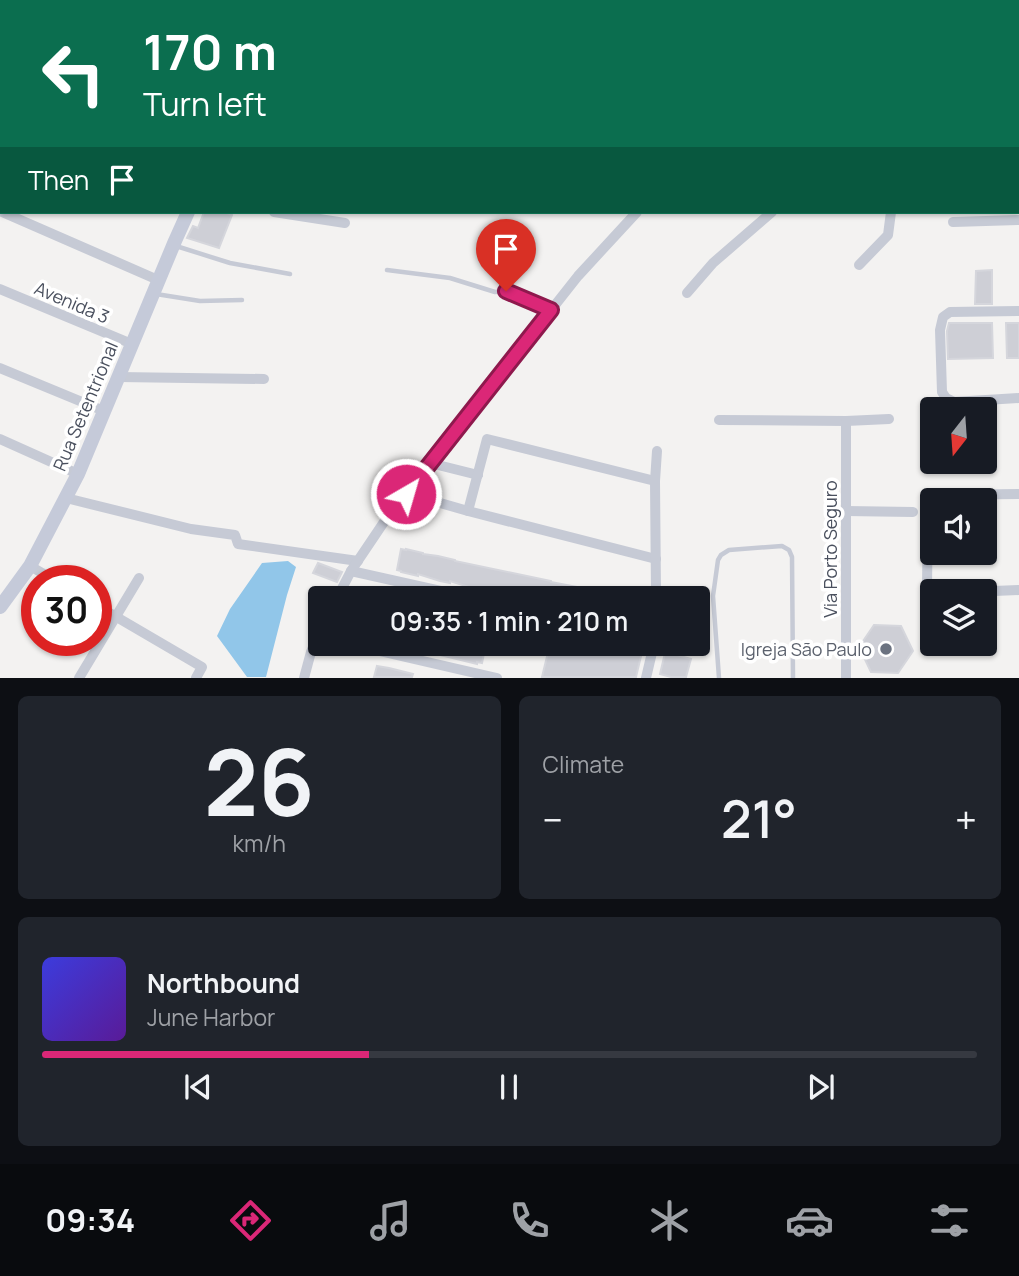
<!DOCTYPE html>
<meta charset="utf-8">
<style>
:root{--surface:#171b24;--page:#20242c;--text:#f1f3f6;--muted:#9ea1a6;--line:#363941;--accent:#db2777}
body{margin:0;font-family:Manrope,sans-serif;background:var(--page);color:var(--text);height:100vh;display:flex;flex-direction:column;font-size:26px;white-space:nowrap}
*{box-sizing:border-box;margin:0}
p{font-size:23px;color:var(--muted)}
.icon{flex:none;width:38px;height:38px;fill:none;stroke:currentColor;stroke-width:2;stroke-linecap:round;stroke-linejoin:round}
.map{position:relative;height:678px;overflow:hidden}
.details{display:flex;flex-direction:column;gap:18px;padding:18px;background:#0d0f14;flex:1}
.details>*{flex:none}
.hud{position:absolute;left:0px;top:0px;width:1020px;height:214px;box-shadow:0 2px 5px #0004;background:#0b6e4f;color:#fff;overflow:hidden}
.needle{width:46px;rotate:197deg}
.fabs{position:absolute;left:920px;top:397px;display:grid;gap:14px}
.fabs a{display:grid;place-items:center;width:77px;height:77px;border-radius:7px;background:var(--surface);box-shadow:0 2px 5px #0004;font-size:35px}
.speed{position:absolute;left:21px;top:565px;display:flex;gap:14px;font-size:35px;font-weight:700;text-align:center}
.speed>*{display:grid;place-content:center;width:91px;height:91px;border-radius:50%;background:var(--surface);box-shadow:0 2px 5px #0004;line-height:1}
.speed .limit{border:10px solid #d22;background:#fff;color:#111}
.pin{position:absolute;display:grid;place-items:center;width:60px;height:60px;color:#fff;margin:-72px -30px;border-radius:50% 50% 50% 0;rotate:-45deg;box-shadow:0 0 7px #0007}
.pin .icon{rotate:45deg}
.me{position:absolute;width:77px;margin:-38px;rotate:38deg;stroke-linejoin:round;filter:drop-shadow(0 0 5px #0008)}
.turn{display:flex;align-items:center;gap:24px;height:147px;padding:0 28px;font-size:32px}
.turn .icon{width:91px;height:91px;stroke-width:2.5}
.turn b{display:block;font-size:49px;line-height:60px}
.then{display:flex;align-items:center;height:66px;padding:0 28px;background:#0003;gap:14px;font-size:26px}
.big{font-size:52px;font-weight:600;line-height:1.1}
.details .tile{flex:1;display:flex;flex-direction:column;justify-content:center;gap:10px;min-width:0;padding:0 24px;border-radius:10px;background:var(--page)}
.details .dial{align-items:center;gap:0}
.dial b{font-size:91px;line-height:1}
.song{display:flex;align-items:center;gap:21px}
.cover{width:84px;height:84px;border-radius:10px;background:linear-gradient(135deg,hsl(240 70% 55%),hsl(270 70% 35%))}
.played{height:7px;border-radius:4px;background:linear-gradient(90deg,var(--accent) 35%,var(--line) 35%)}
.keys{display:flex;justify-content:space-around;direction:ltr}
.heat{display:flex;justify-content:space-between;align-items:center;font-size:38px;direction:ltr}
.details .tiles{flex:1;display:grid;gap:18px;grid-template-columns:1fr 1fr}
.tile:last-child{grid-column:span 2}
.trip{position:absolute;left:308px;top:586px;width:402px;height:70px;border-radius:7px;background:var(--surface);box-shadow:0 2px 5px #0004;font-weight:600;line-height:70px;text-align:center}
.dock{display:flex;height:112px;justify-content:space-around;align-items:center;background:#090b0e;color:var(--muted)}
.dock .icon{width:49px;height:49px}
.dock .active{color:var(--accent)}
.dock b{font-size:32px;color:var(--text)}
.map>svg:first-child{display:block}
</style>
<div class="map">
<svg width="1019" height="678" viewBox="0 0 1019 678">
<rect width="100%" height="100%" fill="#f3f2f1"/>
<polygon fill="#91c6e9" points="288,561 296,567 287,595 266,677 247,677 217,636 230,609 262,563"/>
<g fill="#cecfd6" stroke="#d5d6dc" stroke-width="2">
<polygon points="204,212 225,212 232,215 219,248 187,238 193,226 198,228"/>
<polygon points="992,270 992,304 975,304 976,271"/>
<polygon points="949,323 992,323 993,358 948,359 947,331"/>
<polygon points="1006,323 1019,323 1019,358 1007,358"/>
<polygon points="401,549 406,550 406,549 423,553 423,554 438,556 455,560 455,561 551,581 551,582 619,595 619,598 529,598 472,588 450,581 450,583 440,581 418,574 418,576 401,572 401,571 397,570"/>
<polygon points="318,563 342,572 337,582 313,573"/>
<polygon points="874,625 901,626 913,651 898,673 871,672 859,647"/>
<polygon points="407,644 486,644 482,663 477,662 477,664 407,647"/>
<polygon points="550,644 629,644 643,648 636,677 542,677"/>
<polygon points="665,653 669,654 670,653 691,659 686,677 671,677 660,674"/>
<polygon points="377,666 389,668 413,674 412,677 374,677"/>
</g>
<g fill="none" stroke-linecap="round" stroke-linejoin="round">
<g stroke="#c6cad5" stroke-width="4.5">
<polyline points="176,246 230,263 290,274"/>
<polyline points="387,270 450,278 495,292 506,291 551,310"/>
<polyline points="156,294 200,301 242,300"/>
<polyline points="719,678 713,596 718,560 721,555 729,550 782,546 789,550 792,557 793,678"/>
</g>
<g stroke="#c6cad5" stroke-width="10">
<polyline points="49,0 53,2"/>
<polyline points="232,0 236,2"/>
<polyline points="409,0 413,2"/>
<polyline points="62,2 63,0"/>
<polyline points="274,2 275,0"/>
<polyline points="483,2 484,0"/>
<polyline points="867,2 869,0"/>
<polyline points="954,2 954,0"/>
<polyline points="0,53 2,53"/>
<polyline points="1018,119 1019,119"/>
<polyline points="0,131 2,132"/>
<polyline points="0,150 2,146"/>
<polyline points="0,211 158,280"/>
<polyline points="274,212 345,223"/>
<polyline points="953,222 1019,220"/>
<polyline points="859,265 888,235 891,212"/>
<polyline points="0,289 132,344"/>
<polyline points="687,293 713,263 772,212"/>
<polyline points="1019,311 950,312 943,317 940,330 942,392 946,398 954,402 1019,398"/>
<polyline points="0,368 104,411"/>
<polyline points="119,377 264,379"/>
<polyline points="719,420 846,421 889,419"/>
<polyline points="846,421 846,678"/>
<polyline points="0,439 78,474"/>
<polyline points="430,463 478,475"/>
<polyline points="655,481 487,439 468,511 656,559"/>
<polyline points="66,498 191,529 235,535 238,544 358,561"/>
<polyline points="423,498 468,511"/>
<polyline points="846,511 913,512"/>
<polyline points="30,566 56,581"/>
<polyline points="351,571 472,598"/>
<polyline points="970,592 1019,590"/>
<polyline points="656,593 655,481 657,451"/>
<polyline points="933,593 927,589 928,503 932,495 1019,494"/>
<polyline points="337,598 351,571 386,519 578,276 637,212"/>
<polyline points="96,605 202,667 196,678"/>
<polyline points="349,644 497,678"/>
<polyline points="79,678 139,578"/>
<polyline points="304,678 311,652 320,631"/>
<polyline points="646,678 654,644"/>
</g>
<g stroke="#c5cad9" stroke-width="14">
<polyline points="599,2 599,0"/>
<polyline points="0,607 30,566 78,474 175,241 188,212"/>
</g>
</g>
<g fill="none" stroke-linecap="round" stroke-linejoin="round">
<defs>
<polyline id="route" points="406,494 551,310 506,291"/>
</defs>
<use href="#route" stroke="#8e194d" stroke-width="18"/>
<use href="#route" stroke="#db2777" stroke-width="12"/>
</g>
<circle fill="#6b7280" stroke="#fff" stroke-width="2.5" cx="886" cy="649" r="7"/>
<g text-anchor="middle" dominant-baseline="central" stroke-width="7" stroke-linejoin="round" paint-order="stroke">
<g font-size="18" fill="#4a505e" stroke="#fff">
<text transform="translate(72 302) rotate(23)">Avenida 3</text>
<text transform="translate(85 406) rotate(-67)">Rua Setentrional</text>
<text transform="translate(830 549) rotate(-90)">Via Porto Seguro</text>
</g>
<g font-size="18" fill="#5b616d" stroke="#fff" text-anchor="end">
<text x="872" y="649">Igreja São Paulo</text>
</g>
</g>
</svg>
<div class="fabs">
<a><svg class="needle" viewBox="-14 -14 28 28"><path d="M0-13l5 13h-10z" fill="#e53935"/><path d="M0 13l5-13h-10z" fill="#9ea1a6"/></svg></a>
<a><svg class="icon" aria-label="sound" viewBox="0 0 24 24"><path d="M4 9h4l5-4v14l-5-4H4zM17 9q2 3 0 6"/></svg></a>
<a><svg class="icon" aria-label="layers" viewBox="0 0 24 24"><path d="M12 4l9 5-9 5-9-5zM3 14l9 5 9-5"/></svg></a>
</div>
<div class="speed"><div class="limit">30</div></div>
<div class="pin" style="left:506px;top:291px;background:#d93025"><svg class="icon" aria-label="arrive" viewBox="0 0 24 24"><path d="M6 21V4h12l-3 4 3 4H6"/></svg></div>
<svg class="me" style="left:406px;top:494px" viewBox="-20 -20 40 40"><circle r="17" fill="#db2777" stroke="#fff" stroke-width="3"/><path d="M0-11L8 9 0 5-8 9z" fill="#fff"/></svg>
<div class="trip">09:35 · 1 min · 210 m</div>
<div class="hud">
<div class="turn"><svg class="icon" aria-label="left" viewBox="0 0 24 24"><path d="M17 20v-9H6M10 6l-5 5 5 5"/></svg><div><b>170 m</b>Turn left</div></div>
<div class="then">Then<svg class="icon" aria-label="arrive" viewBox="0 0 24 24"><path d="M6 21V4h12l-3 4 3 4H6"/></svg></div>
</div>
</div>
<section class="details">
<div class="tiles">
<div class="tile dial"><b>26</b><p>km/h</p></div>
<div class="tile"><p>Climate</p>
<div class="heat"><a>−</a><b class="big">21°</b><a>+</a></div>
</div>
<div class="tile">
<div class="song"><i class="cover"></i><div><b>Northbound</b><p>June Harbor</p></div></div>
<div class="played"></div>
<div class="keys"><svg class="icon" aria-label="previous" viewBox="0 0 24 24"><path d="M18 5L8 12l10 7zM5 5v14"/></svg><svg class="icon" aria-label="pause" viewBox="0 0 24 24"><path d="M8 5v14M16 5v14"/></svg><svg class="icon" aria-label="next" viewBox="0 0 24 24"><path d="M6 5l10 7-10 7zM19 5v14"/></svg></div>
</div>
</div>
</section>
<nav class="dock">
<b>09:34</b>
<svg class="icon active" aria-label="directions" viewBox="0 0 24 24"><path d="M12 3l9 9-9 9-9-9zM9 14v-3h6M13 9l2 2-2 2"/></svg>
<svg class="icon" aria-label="music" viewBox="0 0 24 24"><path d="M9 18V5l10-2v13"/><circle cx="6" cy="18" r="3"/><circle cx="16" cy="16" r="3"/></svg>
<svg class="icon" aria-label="phone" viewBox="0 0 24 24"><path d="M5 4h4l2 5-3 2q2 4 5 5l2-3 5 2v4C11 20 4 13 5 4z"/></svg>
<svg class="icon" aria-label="climate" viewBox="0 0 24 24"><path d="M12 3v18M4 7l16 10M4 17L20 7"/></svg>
<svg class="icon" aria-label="car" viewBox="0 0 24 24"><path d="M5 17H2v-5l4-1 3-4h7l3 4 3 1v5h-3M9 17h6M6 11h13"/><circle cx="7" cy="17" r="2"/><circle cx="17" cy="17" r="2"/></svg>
<svg class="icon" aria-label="filters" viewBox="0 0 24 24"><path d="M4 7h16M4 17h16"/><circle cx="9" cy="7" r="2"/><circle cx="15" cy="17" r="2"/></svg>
</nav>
